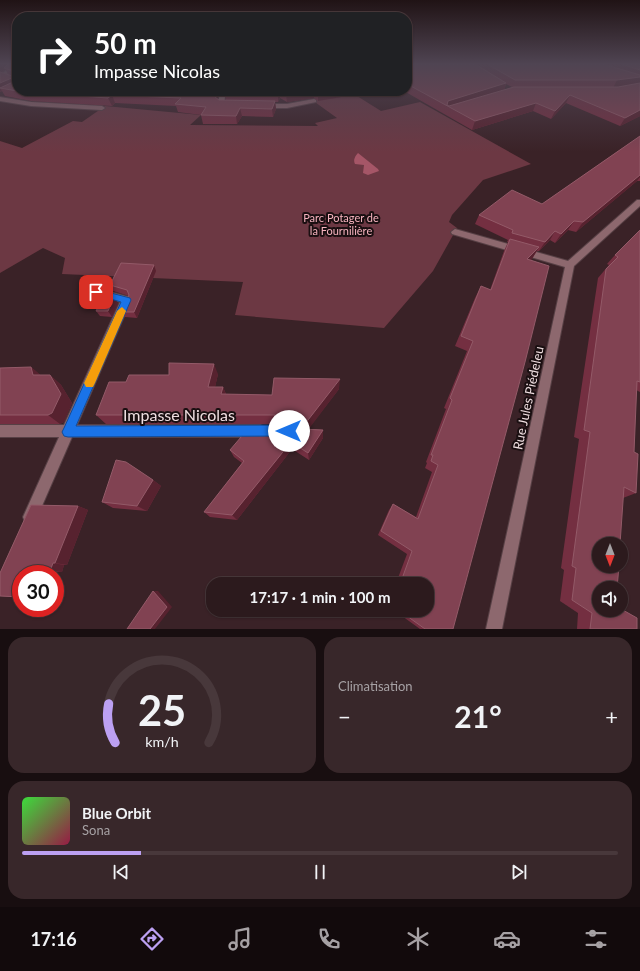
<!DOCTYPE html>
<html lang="fr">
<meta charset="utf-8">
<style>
:root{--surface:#2c1a1d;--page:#38272a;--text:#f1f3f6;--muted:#a6a1a4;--line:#48383b;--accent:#bca0f2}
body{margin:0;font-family:Lato,sans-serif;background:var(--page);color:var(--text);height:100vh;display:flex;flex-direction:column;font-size:15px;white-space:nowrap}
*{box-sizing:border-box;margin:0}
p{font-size:13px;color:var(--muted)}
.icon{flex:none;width:22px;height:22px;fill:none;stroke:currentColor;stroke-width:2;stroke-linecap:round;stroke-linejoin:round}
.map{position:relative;height:629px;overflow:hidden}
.drawer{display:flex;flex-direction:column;gap:8px;padding:8px;background:#180e10;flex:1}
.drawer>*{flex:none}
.top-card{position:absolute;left:12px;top:12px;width:400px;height:84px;border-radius:16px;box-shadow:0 1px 3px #0004,0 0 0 1px var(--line);background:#202124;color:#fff;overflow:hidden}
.needle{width:26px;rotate:180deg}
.tools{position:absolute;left:592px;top:537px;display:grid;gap:8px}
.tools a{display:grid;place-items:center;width:36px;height:36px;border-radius:50%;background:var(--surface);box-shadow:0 1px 3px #0004,0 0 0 1px var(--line);font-size:20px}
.speed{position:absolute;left:12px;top:565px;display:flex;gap:8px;font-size:20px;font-weight:700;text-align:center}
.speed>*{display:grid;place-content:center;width:52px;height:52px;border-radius:50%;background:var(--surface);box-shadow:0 1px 3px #0004,0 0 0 1px var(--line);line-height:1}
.speed .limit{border:6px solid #d22;background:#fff;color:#111}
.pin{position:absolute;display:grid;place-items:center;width:34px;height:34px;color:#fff;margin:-17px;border-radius:8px;box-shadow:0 2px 6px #0006}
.me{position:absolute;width:44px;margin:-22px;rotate:270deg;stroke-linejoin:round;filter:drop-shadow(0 0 3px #0008)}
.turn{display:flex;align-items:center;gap:14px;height:84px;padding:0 16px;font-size:18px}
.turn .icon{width:52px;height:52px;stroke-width:2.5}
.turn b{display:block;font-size:28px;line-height:34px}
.big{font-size:30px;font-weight:700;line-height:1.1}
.drawer .card{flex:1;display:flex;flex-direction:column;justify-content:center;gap:6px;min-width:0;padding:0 14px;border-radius:16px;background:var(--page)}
.drawer .dial{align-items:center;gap:0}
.dial svg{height:104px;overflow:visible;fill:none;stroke:var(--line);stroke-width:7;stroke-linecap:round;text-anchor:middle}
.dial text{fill:var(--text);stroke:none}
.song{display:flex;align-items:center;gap:12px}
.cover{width:48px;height:48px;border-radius:6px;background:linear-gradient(135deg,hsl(120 70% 55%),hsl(340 70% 35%))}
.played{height:4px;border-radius:2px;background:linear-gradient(90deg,var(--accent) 20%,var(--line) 20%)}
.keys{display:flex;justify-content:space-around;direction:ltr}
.heat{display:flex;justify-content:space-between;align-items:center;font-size:22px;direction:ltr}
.drawer .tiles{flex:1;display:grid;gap:8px;grid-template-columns:1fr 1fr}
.card:last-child{grid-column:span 2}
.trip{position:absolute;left:206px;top:577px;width:228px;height:40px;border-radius:16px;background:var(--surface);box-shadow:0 1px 3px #0004,0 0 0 1px var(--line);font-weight:700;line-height:40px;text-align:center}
.tab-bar{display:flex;height:64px;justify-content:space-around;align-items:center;background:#120a0c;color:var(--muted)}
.tab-bar .icon{width:28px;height:28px}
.tab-bar .on{color:var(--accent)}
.tab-bar b{font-size:18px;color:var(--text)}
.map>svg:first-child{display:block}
</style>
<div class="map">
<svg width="640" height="629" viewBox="0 0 640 629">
<rect width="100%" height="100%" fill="#3a2227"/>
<polygon fill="#6c3843" points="349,91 381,111 420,102 531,164 483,180 452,215 449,222 457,228 433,271 384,328 235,315 243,282 62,274 65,258 43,248 0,273 0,141 22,148 73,121 82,122 105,106 201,115 190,125 318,126 315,123 337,118 312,100"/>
<path fill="#a55667" d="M 358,153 L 378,169 L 379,171 L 368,175 L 363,173 L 364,165 L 355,164 C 353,160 355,156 358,153 Z"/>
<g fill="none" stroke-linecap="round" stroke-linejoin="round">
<defs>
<g id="minor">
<polygon points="12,64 17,64 7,74 7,77 17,80 17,82 3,78 3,73"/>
<polygon points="220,91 226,91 224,103 230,104 230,106 221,107 218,105"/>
<polygon points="0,97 31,102 102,106 105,108 102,110 31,106 0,101"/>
<polygon points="314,99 316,100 316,102 287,108 262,108 259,106 262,104 287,104"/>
<polygon points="637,200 640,200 640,206 574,266 502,629 486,629 565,267 452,234 451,232 455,229 568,261"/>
<polygon points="96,288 129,297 131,300 77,425 260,425 264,427 266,431 264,435 260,437 72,437 35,522 30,524 25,522 23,517 59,437 0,437 0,425 64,425 120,302 93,294 91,292 93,290"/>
</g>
</defs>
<use href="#minor" stroke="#574045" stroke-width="2"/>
<use href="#minor" fill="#8d686e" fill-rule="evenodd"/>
</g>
<g fill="#742f41" fill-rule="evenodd">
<path d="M 0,64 L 217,99 L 219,100 L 226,100 L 224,93 L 225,91 L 377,91 L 318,101 L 314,98 L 287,102 L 280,98 L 278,102 L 275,102 L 276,109 L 273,117 L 242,116 L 237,124 L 203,124 L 201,115 L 178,112 L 176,106 L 115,103 L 112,106 L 31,101 L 5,96 L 2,91 L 0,92 ZM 5,69 L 8,74 L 2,73 Z"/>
<path d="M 407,64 L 640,64 L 640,116 L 620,126 L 566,103 L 551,119 L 533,111 L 472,130 L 404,91 L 407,91 ZM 506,84 L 512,87 L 504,90 Z"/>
<polygon points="640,136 640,181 637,181 576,232 568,230 555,243 550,240 539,251 537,251 531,260 453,629 420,629 402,616 401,610 427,610 427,584 398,584 398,578 407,554 378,535 389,510 393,504 416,517 432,472 425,468 427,463 426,462 446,409 444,408 467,351 455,346 475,298 481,286 490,290 504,251 508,242 507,242 508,240 475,224 479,215 542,204"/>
<polygon points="640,230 640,392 636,390 634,452 636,493 623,498 599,588 637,629 577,629 578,613 560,601 564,570 561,568 579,439 574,437 598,278 609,265 607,264 615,255"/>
<polygon points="154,265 156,271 137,318 125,317 121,312 129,296 113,291 110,285"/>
<polygon points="118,303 112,317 100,316 96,311"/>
<polygon points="31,367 40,375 50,375 61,385 72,403 64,422 60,424 0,424 0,368"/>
<polygon points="218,374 215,387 223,387 226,394 272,395 339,389 308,429 323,430 323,438 309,460 292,449 237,520 210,517 204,512 242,463 234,457 230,450 288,430 293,427 294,426 289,424 106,424 96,415 126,382 169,375"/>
<polygon points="153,480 161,486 147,511 113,508 102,502"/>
<polygon points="31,505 78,506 88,510 67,565 64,565 62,572 46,572 46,574 21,574 21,597 0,596 0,573"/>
</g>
<g fill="#57222f">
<polygon points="0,64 10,64 4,68 5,69 2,72 2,79 0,76"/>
<polygon points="14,77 17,83 0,88 2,91 0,92 0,83"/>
<polygon points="640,77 640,85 613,88 617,80"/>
<polygon points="506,83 504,91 451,108 446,106 448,101"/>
<polygon points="216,91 219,91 217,105 215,97"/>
<polygon points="279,91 280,91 280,98 278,102 278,94"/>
<polygon points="305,91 314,91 314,98 287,102 286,94"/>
<polygon points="330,91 377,91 318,101 318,93"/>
<polygon points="112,95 115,103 112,106 108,98"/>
<polygon points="570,95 566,103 551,119 555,111"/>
<polygon points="275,101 276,109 273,117 272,109"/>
<polygon points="536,103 533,111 472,130 475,121"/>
<polygon points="240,108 242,116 237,124 236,116"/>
<polygon points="640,110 640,116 620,126 625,118"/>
<polygon points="640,175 640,177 637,181 576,232 583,222"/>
<polygon points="574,221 568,230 555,243 561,234"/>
<polygon points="555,231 550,240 539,251 545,242"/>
<polygon points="539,247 532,259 521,270 527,259"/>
<polygon points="154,265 156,271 137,318 134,312"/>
<polygon points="114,297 118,303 112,317 108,311"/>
<polygon points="214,364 218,374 213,396 208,387"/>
<polygon points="31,367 43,377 33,375"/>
<polygon points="50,375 61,385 72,403 64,422 60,424 48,415"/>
<polygon points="340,379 339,389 302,438 301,429"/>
<polygon points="223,387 227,397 221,394"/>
<polygon points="323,430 323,438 309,460 308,453"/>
<polygon points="291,442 292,449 237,520 232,515"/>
<polygon points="153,480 161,486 147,511 137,506"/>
<polygon points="78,506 88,510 67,565 55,563"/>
<polygon points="53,563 64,565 62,572 50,571"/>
<polygon points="34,570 46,572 46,574 32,574"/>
<polygon points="153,591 158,591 172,607 155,629 150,629"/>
</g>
<g fill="#814252" stroke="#935a68">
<polygon points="8,64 17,64 17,91 0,88 13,82 14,77 0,83 0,72 12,76 14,74 13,71 4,68"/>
<polygon points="407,64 475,64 506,83 448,101 447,105 449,106 514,87 618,87 640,83 640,110 625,118 570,95 555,111 536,103 475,121 407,84"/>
<polygon points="487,64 603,64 640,75 640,77 617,80 515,80"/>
<polygon points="621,64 640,64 640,70"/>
<polygon points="17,91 216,91 215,97 219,100 275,101 272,109 240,108 236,116 201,115 206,107 175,104 181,98 112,95 108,98 27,92"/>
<polygon points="225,91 279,91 278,94 224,93"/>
<polygon points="282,91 305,91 286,94"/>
<polygon points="316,91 330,91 318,93"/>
<polygon points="640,136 640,175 583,222 574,221 561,234 555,231 545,242 512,233 513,230 479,215 512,190 542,204"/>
<polygon points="640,230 640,382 637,381 634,452 638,454 636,493 624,487 620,544 599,544 599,566 619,566 617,588 599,588 599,610 621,610 621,609 637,618 637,629 590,629 592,613 572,600 576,568 572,566 590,432 584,430 606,269 618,257 615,255"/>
<polygon points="510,239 539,247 527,259 549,266 525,362 453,629 425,629 407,616 406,610 427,610 427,584 403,584 403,576 412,551 381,531 393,504 418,519 438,465 431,461 433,455 431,455 452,400 450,398 473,341 461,336 481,286 491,290"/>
<polygon points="121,263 154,265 134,312 121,312 129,295 127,290 110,285"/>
<polygon points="105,294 114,297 108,311 96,311"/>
<polygon points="169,363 214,364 208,387 223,387 221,394 272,395 274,378 340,379 301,429 323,430 308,453 291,442 232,515 204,512 244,461 230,450 247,430 288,430 293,427 295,422 292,417 288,415 96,415 109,382 126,382 129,375 169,375"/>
<polygon points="31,367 33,375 50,375 61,394 52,413 48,415 0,415 0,368"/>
<polygon points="116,460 126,462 153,480 137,506 102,502"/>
<polygon points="31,505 78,506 55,563 53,563 50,571 34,570 32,574 21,574 21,597 0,596 0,573"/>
<polygon points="153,591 167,607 150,629 127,629"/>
</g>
<linearGradient id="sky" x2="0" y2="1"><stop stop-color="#201315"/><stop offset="0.42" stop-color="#4f4452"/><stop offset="1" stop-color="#4f4452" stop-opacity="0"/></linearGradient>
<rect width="640" height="152" fill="url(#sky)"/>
<polygon fill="#1a73e8" stroke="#114b97" points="93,289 96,289 130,298 131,300 76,426 289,425 293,427 295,431 293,435 289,436 68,437 64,436 62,432 64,428 121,302 93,294"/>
<polygon fill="#f59e0b" points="122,307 126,311 95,383 93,387 86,387 84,383 117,311"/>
<g text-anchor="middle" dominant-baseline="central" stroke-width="4" stroke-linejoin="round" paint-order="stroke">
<g font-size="11" fill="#f7b3bf" stroke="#1a0f11">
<text x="341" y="217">Parc Potager de<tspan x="341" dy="13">la Fournilière</tspan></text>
</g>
<g font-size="13" fill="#efdee0" stroke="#1a0f11">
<text transform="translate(528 398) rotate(-78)">Rue Jules Piédeleu</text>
</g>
<g font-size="16" fill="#efdee0" stroke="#1a0f11">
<text x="179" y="414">Impasse Nicolas</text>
</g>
</g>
</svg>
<div class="tools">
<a><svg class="needle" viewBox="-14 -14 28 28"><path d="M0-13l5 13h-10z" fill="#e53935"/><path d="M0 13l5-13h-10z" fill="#a6a1a4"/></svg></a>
<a><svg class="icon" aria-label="sound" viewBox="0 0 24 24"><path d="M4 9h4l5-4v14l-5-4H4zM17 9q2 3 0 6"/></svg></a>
</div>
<div class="speed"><div class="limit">30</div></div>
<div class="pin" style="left:96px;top:292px;background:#d93025"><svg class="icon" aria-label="arrive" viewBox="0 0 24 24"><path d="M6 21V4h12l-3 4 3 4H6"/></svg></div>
<svg class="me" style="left:289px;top:431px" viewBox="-20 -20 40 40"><circle r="19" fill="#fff"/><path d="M0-13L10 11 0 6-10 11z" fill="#1a73e8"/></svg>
<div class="trip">17:17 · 1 min · 100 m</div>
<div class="top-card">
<div class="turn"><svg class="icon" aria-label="right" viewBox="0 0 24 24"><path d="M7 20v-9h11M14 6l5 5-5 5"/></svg><div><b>50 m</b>Impasse Nicolas</div></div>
</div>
</div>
<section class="drawer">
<div class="tiles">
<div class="card dial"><svg viewBox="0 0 100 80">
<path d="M14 69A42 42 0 1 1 86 69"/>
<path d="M14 69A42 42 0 0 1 9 39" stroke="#bca0f2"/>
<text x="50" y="56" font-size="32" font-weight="700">25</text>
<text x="50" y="72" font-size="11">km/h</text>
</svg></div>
<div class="card"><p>Climatisation</p>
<div class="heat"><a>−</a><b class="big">21°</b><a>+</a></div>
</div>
<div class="card">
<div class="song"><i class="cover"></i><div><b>Blue Orbit</b><p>Sona</p></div></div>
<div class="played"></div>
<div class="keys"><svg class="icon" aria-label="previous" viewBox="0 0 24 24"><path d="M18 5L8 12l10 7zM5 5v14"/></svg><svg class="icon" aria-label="pause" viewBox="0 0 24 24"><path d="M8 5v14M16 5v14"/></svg><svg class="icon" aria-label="next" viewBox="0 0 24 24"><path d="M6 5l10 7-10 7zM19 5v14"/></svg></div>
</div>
</div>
</section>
<nav class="tab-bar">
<b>17:16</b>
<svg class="icon on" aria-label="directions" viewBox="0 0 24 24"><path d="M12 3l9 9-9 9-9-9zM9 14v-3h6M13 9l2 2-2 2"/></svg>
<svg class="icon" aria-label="music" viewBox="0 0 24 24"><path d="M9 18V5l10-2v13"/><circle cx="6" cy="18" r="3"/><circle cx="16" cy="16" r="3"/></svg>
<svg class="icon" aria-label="phone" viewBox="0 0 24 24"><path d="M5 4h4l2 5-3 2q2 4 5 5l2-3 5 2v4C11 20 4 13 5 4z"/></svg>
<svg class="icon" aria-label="climate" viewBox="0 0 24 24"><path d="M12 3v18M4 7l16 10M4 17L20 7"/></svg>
<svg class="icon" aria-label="car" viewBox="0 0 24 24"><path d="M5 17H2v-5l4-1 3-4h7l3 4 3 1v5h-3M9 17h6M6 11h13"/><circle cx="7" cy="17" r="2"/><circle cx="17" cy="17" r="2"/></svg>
<svg class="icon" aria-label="filters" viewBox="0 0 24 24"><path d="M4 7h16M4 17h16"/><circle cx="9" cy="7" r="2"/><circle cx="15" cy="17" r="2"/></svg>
</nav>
